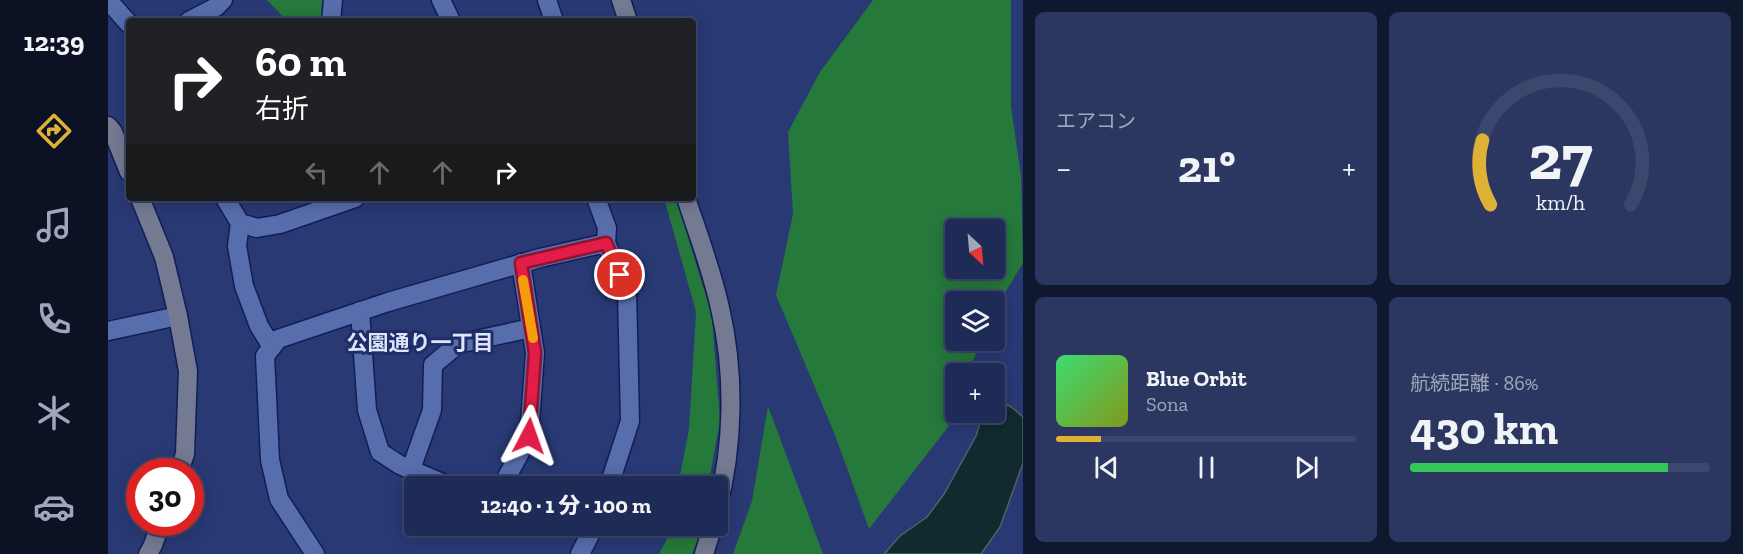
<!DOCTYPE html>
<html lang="ja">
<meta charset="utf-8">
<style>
:root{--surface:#1e2b57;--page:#2b3761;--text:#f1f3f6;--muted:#a1a7ba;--line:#3c476d;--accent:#ddb133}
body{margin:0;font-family:"Zilla Slab","Noto Sans JP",serif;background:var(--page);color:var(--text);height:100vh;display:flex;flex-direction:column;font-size:22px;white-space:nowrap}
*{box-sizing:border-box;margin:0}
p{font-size:20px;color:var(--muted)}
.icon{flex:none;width:33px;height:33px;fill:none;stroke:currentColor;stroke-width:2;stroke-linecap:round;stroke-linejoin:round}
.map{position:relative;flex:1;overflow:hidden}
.panel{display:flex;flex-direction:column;gap:12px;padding:12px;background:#101830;width:720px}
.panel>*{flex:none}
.guide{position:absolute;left:18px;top:18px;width:570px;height:183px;border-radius:6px;box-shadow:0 3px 15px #0003,0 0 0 2px var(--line);background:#202124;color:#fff;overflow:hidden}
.needle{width:39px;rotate:154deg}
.tools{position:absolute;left:837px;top:219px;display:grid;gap:12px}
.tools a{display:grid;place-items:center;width:60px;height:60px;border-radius:6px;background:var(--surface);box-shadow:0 3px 15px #0003,0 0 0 2px var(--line);font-size:30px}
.speed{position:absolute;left:18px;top:458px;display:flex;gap:12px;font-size:30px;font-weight:700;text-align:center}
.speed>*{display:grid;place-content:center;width:78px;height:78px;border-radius:50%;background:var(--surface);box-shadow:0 3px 15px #0003,0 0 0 2px var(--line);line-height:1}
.speed .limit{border:9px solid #d22;background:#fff;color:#111}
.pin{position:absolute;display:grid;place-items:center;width:51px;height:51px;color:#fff;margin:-26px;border:3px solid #fff;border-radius:50%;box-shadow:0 2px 6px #0007}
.me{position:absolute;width:66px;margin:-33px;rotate:4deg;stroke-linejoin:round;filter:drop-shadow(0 0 4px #0008)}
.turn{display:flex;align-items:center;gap:21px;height:126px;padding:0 30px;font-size:27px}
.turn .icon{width:78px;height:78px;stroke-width:2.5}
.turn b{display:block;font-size:42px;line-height:51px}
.lanes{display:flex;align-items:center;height:57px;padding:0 30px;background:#0003;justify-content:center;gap:30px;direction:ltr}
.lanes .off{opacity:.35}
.big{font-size:45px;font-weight:800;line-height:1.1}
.panel .card{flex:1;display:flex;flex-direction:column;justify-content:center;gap:9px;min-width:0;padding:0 21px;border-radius:9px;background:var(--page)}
.panel .dial{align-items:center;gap:0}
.dial svg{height:156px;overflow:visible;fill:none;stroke:var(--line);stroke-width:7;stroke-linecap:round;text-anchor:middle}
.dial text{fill:var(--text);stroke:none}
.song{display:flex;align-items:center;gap:18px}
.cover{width:72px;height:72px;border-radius:9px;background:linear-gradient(135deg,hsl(140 70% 55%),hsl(70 70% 35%))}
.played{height:6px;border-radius:3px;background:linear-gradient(90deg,var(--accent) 15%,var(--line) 15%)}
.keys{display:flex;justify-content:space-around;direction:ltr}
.heat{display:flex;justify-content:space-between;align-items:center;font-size:33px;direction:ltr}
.charge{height:9px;border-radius:4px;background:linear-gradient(90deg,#34c759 86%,var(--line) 0)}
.panel .tiles{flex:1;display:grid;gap:12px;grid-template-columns:repeat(2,1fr)}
.trip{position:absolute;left:296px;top:476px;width:324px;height:60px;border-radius:6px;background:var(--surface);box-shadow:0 3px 15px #0003,0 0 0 2px var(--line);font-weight:800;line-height:60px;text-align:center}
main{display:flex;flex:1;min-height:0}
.tabs{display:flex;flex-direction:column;width:108px;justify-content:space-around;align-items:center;background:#0c1123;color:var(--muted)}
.tabs .icon{width:42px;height:42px}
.tabs .selected{color:var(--accent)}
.tabs b{font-size:27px;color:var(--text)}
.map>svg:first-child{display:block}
</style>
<main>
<nav class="tabs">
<b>12:39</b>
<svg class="icon selected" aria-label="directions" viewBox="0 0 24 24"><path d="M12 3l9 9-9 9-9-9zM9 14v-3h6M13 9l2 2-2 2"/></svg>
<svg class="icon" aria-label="music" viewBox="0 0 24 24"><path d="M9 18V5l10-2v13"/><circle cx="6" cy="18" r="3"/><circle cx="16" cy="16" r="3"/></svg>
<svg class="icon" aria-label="phone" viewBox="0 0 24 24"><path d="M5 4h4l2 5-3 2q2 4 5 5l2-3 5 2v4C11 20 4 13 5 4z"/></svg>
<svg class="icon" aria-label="climate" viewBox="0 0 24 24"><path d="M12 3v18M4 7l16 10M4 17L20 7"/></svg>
<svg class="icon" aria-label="car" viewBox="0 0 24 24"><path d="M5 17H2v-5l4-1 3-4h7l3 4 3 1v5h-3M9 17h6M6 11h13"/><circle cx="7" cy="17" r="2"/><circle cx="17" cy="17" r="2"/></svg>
</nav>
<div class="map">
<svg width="915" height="554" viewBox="0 0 915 554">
<rect width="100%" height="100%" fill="#283974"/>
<g fill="#25793b" fill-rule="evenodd">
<polygon points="159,0 218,0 214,6 215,21 179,21"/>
<path d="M 765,0 L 903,0 L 903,106 L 913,176 L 915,263 L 887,309 L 886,302 L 848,302 L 848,340 L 873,341 L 860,373 L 848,374 L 847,408 L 840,427 L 761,529 L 727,435 L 668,295 L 685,214 L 680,132 L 712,72 ZM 848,230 L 886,230 L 886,268 L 848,268 Z"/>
<polygon points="556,198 568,198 604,316 612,421 600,486 570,486 581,429 588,312"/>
<polygon points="660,406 715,554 625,554 644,501"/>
<polygon points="562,525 593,525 590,539 584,554 551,554 559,539"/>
</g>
<path fill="#102a2e" stroke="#4e626c" stroke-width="1.5" d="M 887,400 C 897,402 908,410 915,417 L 915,463 L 892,527 L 873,554 L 776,554 L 792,536 L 819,517 L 836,494 L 868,436 L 875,413 L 886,412 Z"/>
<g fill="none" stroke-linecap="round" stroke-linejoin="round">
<defs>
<g id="street">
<polyline points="0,0 21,24"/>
<polyline points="333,0 343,21"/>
<polyline points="439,0 446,21"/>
<polyline points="81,21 108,7 115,0"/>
<polyline points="223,21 225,0"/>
<polyline points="117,198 132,223 149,228 172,224 247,198"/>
<polyline points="488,198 499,228 498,243"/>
<polyline points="132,223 129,246 136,286 151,326 164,347"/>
<polyline points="252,311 259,410 272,452 292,465 341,486"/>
<polyline points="0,331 70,316"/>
<polyline points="303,469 324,410 325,365 350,344 423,328"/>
<polyline points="394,486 421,436 427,353 413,263"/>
<polyline points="207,554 171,499 162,460 157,356 170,339 280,302 432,258 498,243 519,291 522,421 501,486"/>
<polyline points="472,554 487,525"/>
</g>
<g id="secondary">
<polyline points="513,0 520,21"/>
<polyline points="0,126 5,132 21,172"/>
<polyline points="32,198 56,257 70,316 80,371 77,454 71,471"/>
<path d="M 578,198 C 590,234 604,271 612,308 C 627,373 626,445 609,509"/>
<polyline points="40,554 45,545 53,522"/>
<polyline points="596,554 605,525"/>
</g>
</defs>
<use href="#street" stroke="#111e56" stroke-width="21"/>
<use href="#secondary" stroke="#111e56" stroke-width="21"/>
<use href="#street" stroke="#576dac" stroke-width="18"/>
<use href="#secondary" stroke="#737a91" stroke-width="18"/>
</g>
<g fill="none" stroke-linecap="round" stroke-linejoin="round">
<defs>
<polyline id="route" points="421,436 427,353 413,263 498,243 512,275"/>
</defs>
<use href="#route" stroke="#92132f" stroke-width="15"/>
<use href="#route" stroke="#e11d48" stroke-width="10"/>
<polyline stroke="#f59e0b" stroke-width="10" points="415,280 425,338"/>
</g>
<g text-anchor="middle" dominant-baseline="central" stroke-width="6" stroke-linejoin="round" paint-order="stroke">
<g font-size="21" font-weight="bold" fill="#dee6fc" stroke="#1f2e68">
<text x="312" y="342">公園通り一丁目</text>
</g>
</g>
</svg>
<div class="tools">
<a><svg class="needle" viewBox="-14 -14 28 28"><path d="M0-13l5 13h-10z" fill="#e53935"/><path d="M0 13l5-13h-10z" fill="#a1a7ba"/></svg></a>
<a><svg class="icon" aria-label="layers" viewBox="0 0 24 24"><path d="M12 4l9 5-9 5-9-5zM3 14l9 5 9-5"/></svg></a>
<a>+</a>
</div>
<div class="speed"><div class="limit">30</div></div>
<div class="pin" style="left:512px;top:275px;background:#d93025"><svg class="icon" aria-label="arrive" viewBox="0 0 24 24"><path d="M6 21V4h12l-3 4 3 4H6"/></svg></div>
<svg class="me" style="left:421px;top:436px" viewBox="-20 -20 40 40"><path d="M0-17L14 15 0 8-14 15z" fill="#e11d48" stroke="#fff" stroke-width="4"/></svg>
<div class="trip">12:40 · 1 分 · 100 m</div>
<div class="guide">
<div class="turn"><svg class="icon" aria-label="right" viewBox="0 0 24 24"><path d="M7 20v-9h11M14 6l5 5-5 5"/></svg><div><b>60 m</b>右折</div></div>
<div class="lanes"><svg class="icon off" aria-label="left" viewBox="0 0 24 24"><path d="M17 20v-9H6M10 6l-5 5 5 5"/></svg><svg class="icon off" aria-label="ahead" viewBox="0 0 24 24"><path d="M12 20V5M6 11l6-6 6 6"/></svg><svg class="icon off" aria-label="ahead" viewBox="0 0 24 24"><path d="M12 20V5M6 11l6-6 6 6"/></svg><svg class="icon" aria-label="right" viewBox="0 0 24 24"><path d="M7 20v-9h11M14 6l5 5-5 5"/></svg></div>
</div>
</div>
<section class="panel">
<div class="tiles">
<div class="card"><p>エアコン</p>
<div class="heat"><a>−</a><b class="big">21°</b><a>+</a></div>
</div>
<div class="card dial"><svg viewBox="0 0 100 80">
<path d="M14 69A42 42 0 1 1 86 69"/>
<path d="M14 69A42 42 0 0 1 10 36" stroke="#ddb133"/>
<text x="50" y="56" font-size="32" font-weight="700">27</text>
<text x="50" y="72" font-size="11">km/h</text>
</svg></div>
<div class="card">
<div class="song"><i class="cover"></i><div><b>Blue Orbit</b><p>Sona</p></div></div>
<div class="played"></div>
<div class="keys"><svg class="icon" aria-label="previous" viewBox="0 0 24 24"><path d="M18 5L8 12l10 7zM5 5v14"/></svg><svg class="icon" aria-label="pause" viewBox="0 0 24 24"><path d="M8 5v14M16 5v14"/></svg><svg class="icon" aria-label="next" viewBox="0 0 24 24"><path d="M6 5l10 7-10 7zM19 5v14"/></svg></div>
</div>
<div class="card"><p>航続距離 · 86%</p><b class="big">430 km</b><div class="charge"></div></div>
</div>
</section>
</main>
